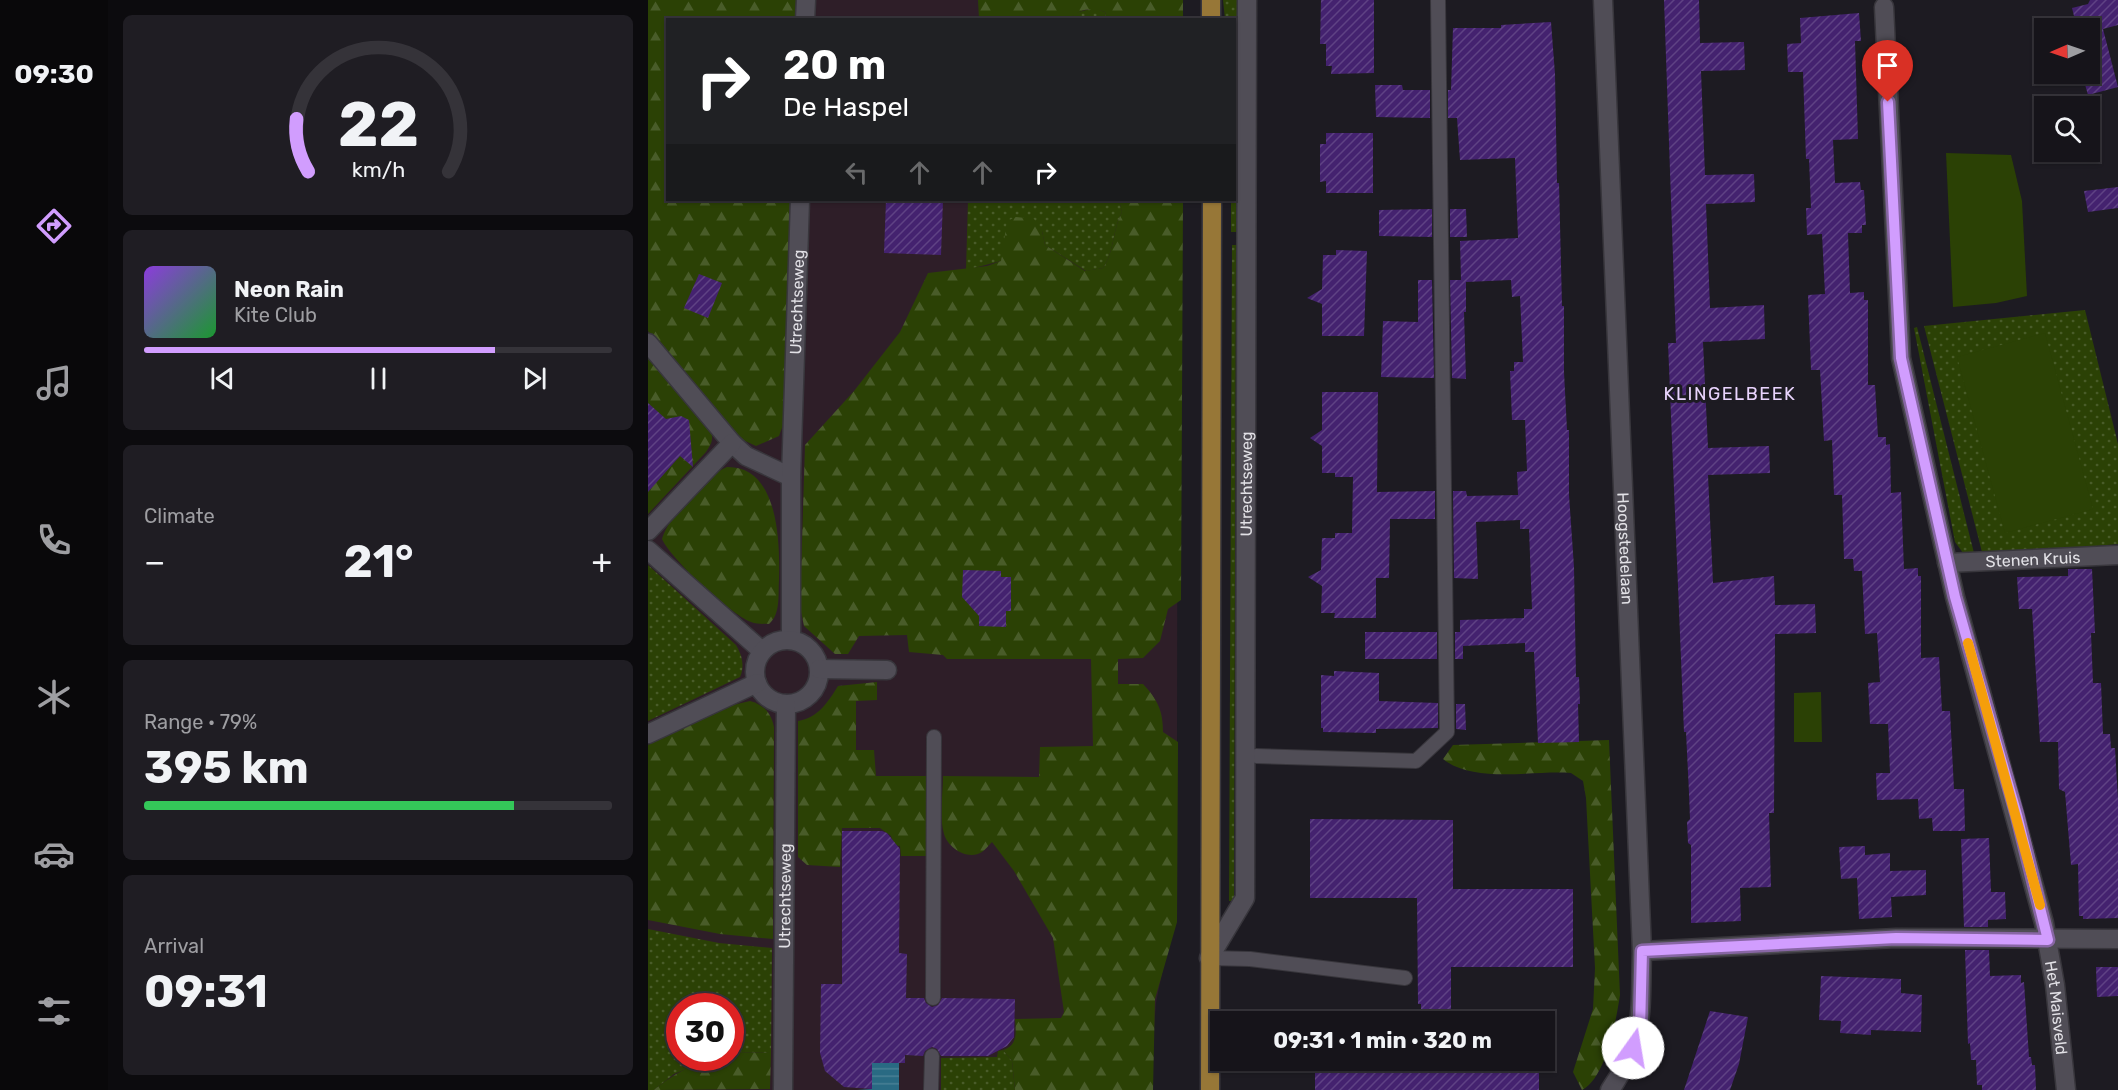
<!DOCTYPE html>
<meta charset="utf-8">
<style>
:root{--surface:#16141a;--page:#1f1d23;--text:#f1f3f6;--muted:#9e9ea2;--line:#353339;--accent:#d19dfe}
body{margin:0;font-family:Rubik,sans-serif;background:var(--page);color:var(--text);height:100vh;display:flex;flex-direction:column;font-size:22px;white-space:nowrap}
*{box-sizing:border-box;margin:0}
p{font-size:20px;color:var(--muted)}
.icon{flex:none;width:33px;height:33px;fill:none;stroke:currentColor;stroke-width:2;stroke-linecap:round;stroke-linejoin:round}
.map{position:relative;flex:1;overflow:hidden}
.panel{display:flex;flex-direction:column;gap:15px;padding:15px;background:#0c0b0e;width:540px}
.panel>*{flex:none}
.hud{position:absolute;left:18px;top:18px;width:570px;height:183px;border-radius:0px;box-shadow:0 2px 4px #0004,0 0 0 2px var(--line);background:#202124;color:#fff;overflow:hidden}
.needle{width:39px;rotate:268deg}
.controls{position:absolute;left:1386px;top:18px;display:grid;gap:12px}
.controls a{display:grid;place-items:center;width:66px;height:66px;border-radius:0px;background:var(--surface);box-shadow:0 2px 4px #0004,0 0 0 2px var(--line);font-size:30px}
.speed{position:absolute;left:18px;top:993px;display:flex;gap:12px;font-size:30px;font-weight:700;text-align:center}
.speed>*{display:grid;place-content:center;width:78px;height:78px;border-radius:50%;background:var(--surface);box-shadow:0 2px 4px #0004,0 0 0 2px var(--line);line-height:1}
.speed .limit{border:9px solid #d22;background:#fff;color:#111}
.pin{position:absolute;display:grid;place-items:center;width:51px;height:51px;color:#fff;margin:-62px -26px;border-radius:50% 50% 50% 0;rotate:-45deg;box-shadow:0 0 6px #0007}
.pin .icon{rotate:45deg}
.me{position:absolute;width:66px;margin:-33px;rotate:13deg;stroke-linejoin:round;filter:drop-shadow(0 0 4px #0008)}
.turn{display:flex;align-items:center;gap:21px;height:126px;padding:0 18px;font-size:27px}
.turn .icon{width:78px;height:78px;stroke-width:2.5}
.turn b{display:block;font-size:42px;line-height:51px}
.lanes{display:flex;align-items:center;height:57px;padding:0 18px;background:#0003;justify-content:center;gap:30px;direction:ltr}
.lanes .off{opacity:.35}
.big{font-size:45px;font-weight:700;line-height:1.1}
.panel .widget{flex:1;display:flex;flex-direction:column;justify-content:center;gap:9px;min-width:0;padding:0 21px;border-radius:9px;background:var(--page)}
.panel .dial{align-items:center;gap:0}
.dial svg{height:156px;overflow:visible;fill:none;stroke:var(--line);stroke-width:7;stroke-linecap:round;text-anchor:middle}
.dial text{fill:var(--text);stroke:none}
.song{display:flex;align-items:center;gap:18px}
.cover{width:72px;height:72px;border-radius:9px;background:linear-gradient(135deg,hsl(270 70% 55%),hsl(130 70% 35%))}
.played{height:6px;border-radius:3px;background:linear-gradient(90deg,var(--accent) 75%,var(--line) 75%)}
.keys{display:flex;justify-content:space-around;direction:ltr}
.heat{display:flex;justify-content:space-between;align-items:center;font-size:33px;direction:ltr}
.charge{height:9px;border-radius:4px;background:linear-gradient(90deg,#34c759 79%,var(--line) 0)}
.trip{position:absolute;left:562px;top:1011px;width:345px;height:60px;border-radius:0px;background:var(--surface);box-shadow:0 2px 4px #0004,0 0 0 2px var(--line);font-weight:700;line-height:60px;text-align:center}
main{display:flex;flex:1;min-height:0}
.tab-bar{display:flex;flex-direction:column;width:108px;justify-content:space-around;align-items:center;background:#09080a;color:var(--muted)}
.tab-bar .icon{width:42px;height:42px}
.tab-bar .current{color:var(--accent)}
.tab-bar b{font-size:27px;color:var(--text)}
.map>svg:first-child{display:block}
</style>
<main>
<nav class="tab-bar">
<b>09:30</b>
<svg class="icon current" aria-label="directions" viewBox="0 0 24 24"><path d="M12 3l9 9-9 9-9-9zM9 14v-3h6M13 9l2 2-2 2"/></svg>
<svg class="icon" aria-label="music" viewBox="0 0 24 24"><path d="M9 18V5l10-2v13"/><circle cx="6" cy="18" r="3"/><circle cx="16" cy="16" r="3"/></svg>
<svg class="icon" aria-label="phone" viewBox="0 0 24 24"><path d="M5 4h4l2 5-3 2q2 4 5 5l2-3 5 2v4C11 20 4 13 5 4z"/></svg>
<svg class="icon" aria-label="climate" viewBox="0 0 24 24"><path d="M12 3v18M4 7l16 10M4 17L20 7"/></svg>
<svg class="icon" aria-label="car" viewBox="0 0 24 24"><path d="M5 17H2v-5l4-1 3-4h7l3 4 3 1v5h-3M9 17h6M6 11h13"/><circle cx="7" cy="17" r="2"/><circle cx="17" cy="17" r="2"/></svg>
<svg class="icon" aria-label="filters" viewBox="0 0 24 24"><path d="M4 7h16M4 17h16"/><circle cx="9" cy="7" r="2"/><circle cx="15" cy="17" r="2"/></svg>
</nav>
<section class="panel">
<div class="widget dial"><svg viewBox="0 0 100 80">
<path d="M14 69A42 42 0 1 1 86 69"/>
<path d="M14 69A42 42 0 0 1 8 42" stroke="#d19dfe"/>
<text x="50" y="56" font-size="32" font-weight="700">22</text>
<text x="50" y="72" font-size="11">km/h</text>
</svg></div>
<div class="widget">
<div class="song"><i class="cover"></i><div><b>Neon Rain</b><p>Kite Club</p></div></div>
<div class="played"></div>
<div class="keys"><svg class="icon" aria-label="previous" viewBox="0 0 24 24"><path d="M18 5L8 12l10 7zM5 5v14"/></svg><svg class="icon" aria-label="pause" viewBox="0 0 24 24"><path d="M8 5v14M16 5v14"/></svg><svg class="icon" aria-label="next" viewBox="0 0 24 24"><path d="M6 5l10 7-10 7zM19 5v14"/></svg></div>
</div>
<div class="widget"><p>Climate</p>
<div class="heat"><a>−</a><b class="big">21°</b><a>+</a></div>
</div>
<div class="widget"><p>Range · 79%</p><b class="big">395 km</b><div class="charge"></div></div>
<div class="widget"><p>Arrival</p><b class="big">09:31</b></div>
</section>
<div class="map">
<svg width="1470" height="1090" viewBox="0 0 1470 1090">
<defs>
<pattern id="grass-dots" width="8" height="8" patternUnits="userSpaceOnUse" patternTransform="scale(1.5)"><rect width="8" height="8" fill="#2b4105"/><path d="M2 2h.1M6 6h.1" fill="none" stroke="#495c29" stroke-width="1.8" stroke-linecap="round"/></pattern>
<pattern id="forest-firs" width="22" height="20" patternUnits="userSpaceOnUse" patternTransform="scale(1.5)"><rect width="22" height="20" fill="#2b4105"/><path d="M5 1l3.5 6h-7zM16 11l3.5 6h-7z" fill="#495c29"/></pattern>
<pattern id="water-rules" width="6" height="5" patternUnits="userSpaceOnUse" patternTransform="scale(1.5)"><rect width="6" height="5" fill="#296a83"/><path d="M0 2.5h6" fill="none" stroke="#487f95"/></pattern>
<pattern id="building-hatch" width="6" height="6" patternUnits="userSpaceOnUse" patternTransform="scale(1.5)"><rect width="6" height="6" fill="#44226f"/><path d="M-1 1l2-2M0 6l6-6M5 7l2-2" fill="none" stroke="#5f4284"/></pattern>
</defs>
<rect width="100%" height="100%" fill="#1d1b22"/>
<path fill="#2e1e28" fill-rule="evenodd" d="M 0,0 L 531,0 L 531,20 L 20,20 L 20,200 L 530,200 L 529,754 L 525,919 L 508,1003 L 504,1057 L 505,1090 L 0,1090 ZM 32,1006 L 82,1006 L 82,1058 L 32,1058 Z"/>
<g fill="url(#grass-dots)">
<polygon points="575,0 589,0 588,232 583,232 583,200 586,200 586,20 577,19"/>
<polygon points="446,8 457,12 459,19 421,20 427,13"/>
<path d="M 320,200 L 471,200 L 474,212 C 464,231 467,250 455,268 L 438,271 L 397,245 L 394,231 L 355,254 L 353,261 L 318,270 Z"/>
<polygon points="584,245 588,245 586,901 581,901"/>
<polygon points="1437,310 1470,444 1470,544 1335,556 1276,326"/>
<polygon points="1269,327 1327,557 1318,557 1307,542 1266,328"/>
<path d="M 0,565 L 88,645 C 94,655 97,666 92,677 L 0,721 Z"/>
<polygon points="0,929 71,943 124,948 123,1053 83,1052 82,1006 32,1006 32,1058 65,1058 26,1074 6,1090 0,1090"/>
<polygon points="355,1050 364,1061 367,1090 293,1090 293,1058 349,1057 350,1051"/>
</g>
<g fill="url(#forest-firs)">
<polygon points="0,0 148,0 147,19 20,20 20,200 142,200 135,425 131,436 108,446 93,439 0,331"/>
<path d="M 330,0 L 535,0 L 535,19 L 459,19 L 457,12 C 444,7 431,9 421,19 L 331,19 Z"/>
<path d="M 471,200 L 535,200 L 533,600 L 520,609 L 512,641 L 495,658 L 470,659 L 470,684 L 495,684 C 510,700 515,711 515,732 L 530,742 L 529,922 L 507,999 L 505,1090 L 367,1090 L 364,1061 L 355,1050 C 370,1045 368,1032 367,1019 L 413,1018 L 416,1012 L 405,938 L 366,871 L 344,842 C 341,845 337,850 334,852 C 320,861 300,848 296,834 C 291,817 295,794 295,776 L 391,777 L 392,747 L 445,746 L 443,659 L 299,659 L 295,655 L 261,652 L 259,635 L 211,636 L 200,654 L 187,654 L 156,626 L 152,607 L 157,445 L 206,391 L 252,332 L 280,273 L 339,266 L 353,261 L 359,221 L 368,217 L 386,219 L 394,231 L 397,245 L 437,271 L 455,268 C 467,250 464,231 474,212 Z"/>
<path d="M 0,354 L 62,428 C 66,439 64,443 58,452 L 0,514 Z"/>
<path d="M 79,467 C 131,466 132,543 131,580 C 130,594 133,614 121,624 C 116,624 108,624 103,622 C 82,614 23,559 14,539 C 20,517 57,476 79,467 Z"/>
<path d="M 229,682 L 229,700 L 208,701 L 208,750 L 226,750 L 228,776 L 281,776 L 281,856 L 253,856 L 252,846 L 245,845 L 243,836 L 232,828 L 194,828 L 192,867 L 159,865 L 150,857 L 150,721 C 170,718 180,702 190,686 Z"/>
<path d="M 102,701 C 116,705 123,713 126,727 L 125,939 L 72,934 L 0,920 L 0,745 L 85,705 Z"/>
<path d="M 961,740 L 972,995 C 968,1021 958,1078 934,1090 L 925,1072 L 945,1009 L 947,968 L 938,798 L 935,781 L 923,773 C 885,770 826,784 795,759 L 805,745 Z"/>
<path d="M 83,1052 L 123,1053 L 122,1089 L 6,1090 C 28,1072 53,1058 82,1058 Z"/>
</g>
<g fill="#2b4105">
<polygon points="1298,153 1363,155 1374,201 1379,296 1348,303 1305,307"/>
<polygon points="1397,333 1445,509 1357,533 1309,357"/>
<polygon points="1173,692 1174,742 1146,742 1146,693"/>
</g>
<polygon fill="url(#water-rules)" points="224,1063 251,1063 251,1090 209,1090 224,1089"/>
<g fill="url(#building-hatch)">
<polygon points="673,0 726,0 726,73 683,74 684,66 678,66 678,44 672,44"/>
<polygon points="1016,0 1051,0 1052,43 1096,42 1097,70 1053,71 1057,175 1106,174 1107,202 1058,204 1062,308 1116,305 1117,339 1055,342 1060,448 1121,446 1122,473 1060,475 1065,583 1126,576 1127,605 1167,604 1168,633 1127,634 1126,813 1121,813 1123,887 1092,888 1093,921 1043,923 1043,845 1040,843 1039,822 1042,819 1041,793 1038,732 1036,732 1020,343 1028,343"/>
<polygon points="1442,0 1470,0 1470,25 1455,29 1470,87 1440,95 1434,74 1442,74 1442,28 1429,28 1424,8 1440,4"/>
<polygon points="1211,13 1213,41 1207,41 1210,139 1185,140 1187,183 1212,182 1213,190 1216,190 1218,225 1214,225 1214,233 1200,233 1202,293 1216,292 1216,300 1220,300 1220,385 1227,385 1230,437 1238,437 1238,445 1242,444 1243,493 1253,492 1256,569 1270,568 1270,576 1273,576 1273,658 1291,657 1294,711 1302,711 1306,789 1316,789 1317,831 1285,831 1284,818 1271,819 1270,799 1229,800 1228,773 1242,773 1240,724 1222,724 1220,683 1232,682 1229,633 1217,634 1214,571 1206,571 1205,559 1196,559 1194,495 1186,495 1184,440 1176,441 1172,370 1163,370 1160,295 1177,294 1174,234 1159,235 1158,208 1163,208 1161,159 1158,159 1155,72 1140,72 1139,44 1153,43 1152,18"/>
<polygon points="903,22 907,74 909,183 911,183 914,306 916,306 916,372 919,430 921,430 921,495 926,567 928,677 931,677 932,704 930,704 931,742 890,743 886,652 877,652 877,643 815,646 815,659 807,659 807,632 812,632 812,620 876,618 876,609 884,609 881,529 872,529 872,520 828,522 830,579 806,578 805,491 818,491 819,496 870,495 869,472 879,471 877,420 864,420 862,371 866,371 866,362 875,362 872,296 864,297 863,280 818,282 818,312 816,312 818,379 804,378 802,280 813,280 812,241 870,238 867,158 812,160 809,118 800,118 800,90 803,90 805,28 853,28 853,25"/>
<polygon points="727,85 754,85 755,90 782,90 782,118 728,117"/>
<polygon points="678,133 725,133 725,193 678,193 678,181 672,182 672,144 678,144"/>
<polygon points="1470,187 1470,208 1440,212 1436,191"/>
<polygon points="238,200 295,200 293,255 236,253"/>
<polygon points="784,209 784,237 731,236 731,210"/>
<polygon points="802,209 818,209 819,237 802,237"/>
<polygon points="688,250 719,251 716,336 674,336 674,304 659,298 674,289 675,255 688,255"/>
<polygon points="51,274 74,283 60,318 36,308"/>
<polygon points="770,280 784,280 786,378 733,377 735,321 770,322"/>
<polygon points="674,392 730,392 729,492 787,491 787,519 742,519 741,578 728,578 728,618 686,618 687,613 673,613 674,586 660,577 673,570 674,538 687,538 687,533 704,533 705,477 687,477 687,473 674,473 674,446 662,438 674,430"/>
<polygon points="0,403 18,419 33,416 41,420 45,467 32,456 0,492"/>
<polygon points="1420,569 1444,569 1447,633 1443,633 1445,683 1453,683 1455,734 1462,734 1463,748 1467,748 1470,800 1470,918 1435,919 1435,916 1431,916 1430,864 1423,865 1417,792 1411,789 1410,742 1392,742 1384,609 1371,609 1369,577 1420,576"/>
<polygon points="315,570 353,571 353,577 363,577 363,611 358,611 358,627 331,626 331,616 314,597"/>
<rect x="717" y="632" width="72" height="27"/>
<polygon points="686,671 731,673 731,701 790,703 790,728 728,729 728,733 675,732 675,728 673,728 673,675 686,676"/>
<polygon points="808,704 817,704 818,730 808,729"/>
<polygon points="662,819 805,820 805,889 925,889 925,967 803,967 803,1022 773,1022 773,1004 770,1004 769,898 662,898"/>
<polygon points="194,831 234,831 239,833 252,849 251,953 259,954 258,998 276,998 278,1003 284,1007 290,1005 294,998 367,999 366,1037 359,1046 340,1056 293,1056 289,1049 284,1047 277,1051 275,1056 257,1055 257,1063 224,1063 224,1089 196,1087 177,1071 172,1053 173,984 194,984"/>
<polygon points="1341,838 1343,892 1357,892 1358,919 1340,920 1340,927 1316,927 1313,839"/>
<polygon points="1217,846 1217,855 1242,853 1242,871 1278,870 1278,895 1243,897 1244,917 1211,919 1209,878 1193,879 1191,847"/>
<polygon points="1317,950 1341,950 1342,976 1373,975 1373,983 1376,982 1381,1057 1383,1057 1384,1065 1387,1065 1388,1090 1334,1090 1334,1085 1329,1085 1328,1060 1323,1060 1322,1043 1320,1044"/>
<polygon points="1448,967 1470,967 1470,996 1449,997"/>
<polygon points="1173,976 1253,979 1253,993 1274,995 1273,1032 1223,1030 1223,1035 1192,1033 1193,1021 1171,1020"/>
<polygon points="1062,1011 1100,1017 1091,1064 1082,1090 1036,1090"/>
<polygon points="667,1060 891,1062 891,1090 667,1090"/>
</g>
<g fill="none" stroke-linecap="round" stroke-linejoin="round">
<defs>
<g id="lane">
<polyline points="608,756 768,761 799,732 790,0"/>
<polyline points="561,958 602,959 757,978"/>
<polyline points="285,998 286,737"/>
<polyline points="283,1090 284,1056"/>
</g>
<g id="street">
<path id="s1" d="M 955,0 L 994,951 C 992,1011 998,1038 962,1090"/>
<path id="s2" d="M 1236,7 L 1253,358 L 1307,597 L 1396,923 L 1407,985 L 1418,1090"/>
<polyline points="157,20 158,0"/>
<polyline points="0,343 84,443 98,456 143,477"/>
<polyline points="0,531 84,443"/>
<polyline points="0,550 114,651"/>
<path id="s3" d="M 1299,563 L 1470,555"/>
<path id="s4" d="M 143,640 L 143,477 L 152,200"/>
<circle cx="139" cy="672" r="32"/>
<polyline points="171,669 239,670"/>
<polyline points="0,734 109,683"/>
<polyline points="994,951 1248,938 1470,939"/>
<path id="s5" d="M 561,958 L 597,898 L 599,0"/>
<path id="s6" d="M 135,1090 L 138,704"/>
</g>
<g id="primary">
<polyline points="563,0 563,20"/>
<polyline points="562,1090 564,200"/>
</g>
</defs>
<use href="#lane" stroke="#38363c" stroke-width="16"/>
<use href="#street" stroke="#38363c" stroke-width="21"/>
<use href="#primary" stroke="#38363c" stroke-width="21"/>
<use href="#lane" stroke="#504d56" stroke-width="14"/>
<use href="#street" stroke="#504d56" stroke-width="18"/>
<use href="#primary" stroke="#977737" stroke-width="18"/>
</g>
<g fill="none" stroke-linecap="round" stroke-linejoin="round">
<defs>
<polyline id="route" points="985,1048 992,1030 994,951 1248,938 1400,940 1369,815 1307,597 1253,358 1240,102"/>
</defs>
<use href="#route" stroke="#8866a5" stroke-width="15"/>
<use href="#route" stroke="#d19dfe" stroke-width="10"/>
<polyline stroke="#f59e0b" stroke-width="10" points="1320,643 1392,905"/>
</g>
<g text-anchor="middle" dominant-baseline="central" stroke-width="6" stroke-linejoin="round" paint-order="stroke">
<g font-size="16" fill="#e2e1e6" stroke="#1d1b22">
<text stroke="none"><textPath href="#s4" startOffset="338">Utrechtseweg</textPath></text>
<text stroke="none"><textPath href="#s5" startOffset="484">Utrechtseweg</textPath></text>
<text stroke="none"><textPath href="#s1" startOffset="549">Hoogstedelaan</textPath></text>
<text stroke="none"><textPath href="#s3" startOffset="86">Stenen Kruis</textPath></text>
<text stroke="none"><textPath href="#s6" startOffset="194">Utrechtseweg</textPath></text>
<text stroke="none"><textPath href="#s2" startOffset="1020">Het Maisveld</textPath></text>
</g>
<g font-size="18" letter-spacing="1.5" fill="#e9d4fd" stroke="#1d1b22">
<text x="1082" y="394">KLINGELBEEK</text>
</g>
</g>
</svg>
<div class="controls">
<a><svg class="needle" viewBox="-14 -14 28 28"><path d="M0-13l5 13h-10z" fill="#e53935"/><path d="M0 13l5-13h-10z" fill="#9e9ea2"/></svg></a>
<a><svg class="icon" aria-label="search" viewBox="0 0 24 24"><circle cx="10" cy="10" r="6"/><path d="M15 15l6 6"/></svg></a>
</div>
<div class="speed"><div class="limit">30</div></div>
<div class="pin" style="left:1240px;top:102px;background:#d93025"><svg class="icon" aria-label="arrive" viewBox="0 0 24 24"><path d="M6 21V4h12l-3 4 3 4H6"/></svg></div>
<svg class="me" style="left:985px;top:1048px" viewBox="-20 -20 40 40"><circle r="19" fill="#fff"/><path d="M0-13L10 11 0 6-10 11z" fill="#d19dfe"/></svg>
<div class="trip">09:31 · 1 min · 320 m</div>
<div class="hud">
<div class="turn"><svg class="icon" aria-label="right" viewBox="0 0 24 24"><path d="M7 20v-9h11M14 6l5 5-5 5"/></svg><div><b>20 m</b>De Haspel</div></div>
<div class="lanes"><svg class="icon off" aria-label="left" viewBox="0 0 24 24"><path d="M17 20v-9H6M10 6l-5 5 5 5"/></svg><svg class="icon off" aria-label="ahead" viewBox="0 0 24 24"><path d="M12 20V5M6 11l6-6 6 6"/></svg><svg class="icon off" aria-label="ahead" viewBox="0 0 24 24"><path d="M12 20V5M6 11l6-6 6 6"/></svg><svg class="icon" aria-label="right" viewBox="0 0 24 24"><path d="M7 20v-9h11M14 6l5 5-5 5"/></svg></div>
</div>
</div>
</main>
